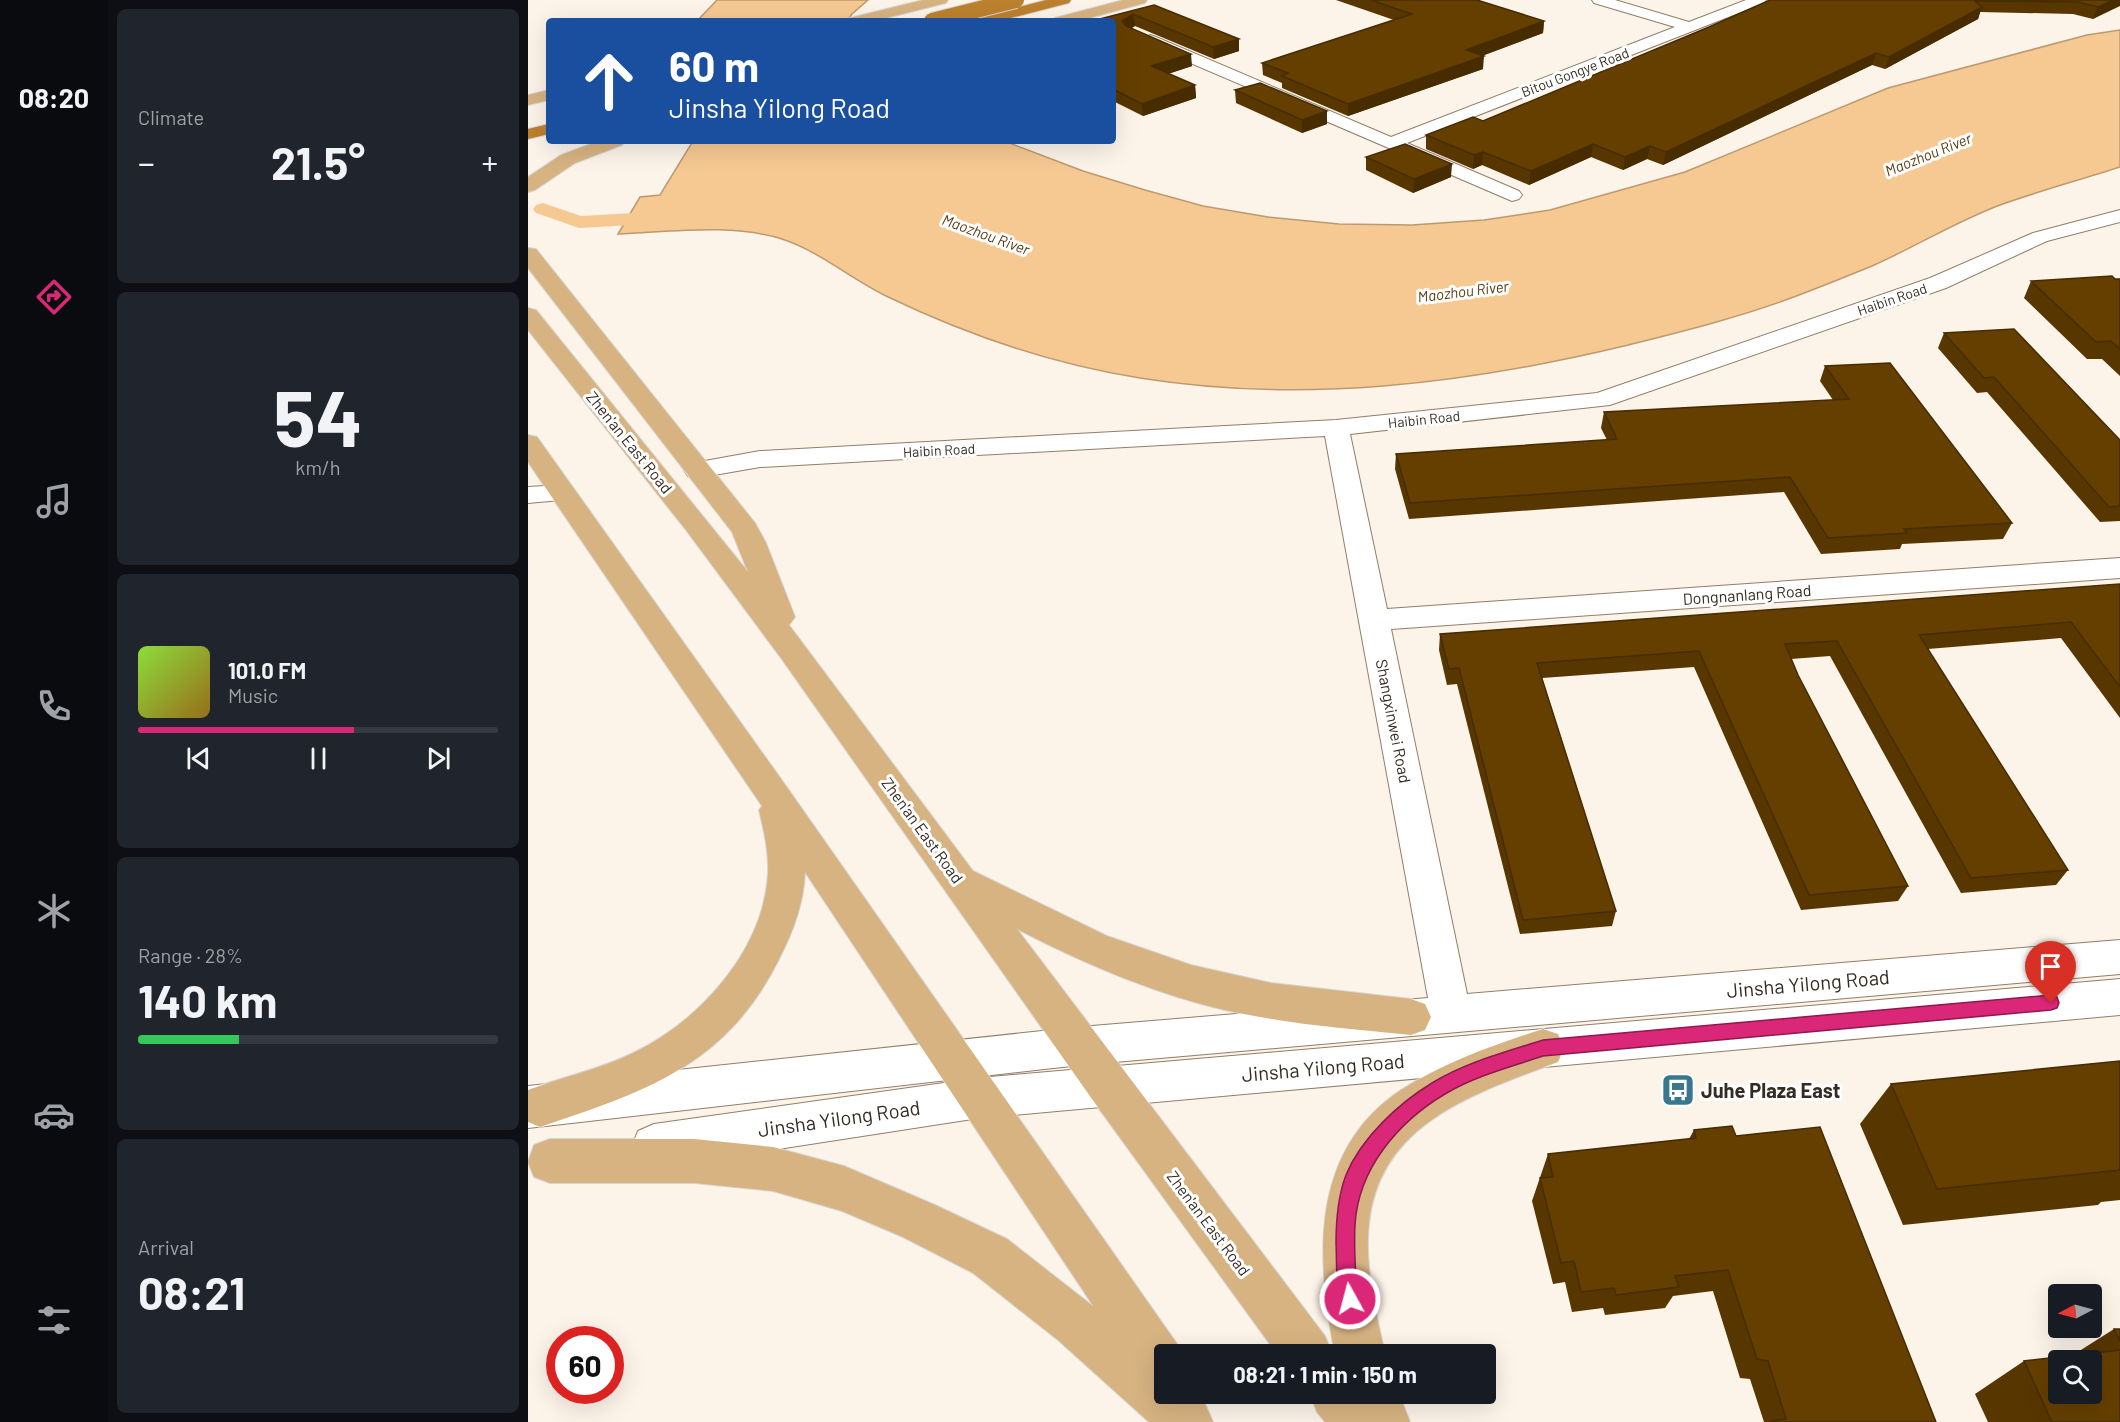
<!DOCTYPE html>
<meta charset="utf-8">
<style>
:root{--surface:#171b24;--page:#20242c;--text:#f1f3f6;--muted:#9ea1a6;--line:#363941;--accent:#db2777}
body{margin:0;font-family:Barlow,sans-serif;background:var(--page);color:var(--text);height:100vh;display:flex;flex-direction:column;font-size:22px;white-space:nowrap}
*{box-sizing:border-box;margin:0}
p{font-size:20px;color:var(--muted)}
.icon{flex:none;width:33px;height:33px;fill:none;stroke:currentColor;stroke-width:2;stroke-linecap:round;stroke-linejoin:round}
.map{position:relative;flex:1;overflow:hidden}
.sheet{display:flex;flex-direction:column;gap:9px;padding:9px;background:#0d0f14;width:420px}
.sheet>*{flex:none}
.banner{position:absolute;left:18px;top:18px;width:570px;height:126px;border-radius:6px;box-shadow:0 6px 24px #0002;background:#1a4fa0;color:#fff;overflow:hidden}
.needle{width:39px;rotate:264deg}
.fabs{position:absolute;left:1520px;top:1284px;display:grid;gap:12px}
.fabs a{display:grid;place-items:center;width:54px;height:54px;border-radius:6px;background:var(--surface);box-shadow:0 6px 24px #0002;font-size:30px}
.speed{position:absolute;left:18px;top:1326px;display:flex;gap:12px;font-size:30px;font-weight:700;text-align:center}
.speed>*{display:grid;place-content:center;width:78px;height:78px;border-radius:50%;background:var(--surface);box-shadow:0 6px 24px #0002;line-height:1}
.speed .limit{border:9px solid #d22;background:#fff;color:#111}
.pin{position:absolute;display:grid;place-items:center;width:51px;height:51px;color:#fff;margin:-62px -26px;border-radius:50% 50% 50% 0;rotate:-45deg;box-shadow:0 0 6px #0007}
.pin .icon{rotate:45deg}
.me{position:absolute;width:66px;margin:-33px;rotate:353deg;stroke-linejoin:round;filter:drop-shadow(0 0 4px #0008)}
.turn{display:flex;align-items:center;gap:21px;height:126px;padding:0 24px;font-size:27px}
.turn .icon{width:78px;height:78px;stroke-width:2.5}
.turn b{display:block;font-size:42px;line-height:51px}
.big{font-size:45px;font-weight:700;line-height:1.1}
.sheet .widget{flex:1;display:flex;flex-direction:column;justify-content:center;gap:9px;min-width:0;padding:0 21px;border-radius:9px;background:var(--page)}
.sheet .dial{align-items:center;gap:0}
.dial b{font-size:78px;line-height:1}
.song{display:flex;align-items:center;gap:18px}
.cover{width:72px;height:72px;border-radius:9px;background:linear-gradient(135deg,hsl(90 70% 55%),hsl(40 70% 35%))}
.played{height:6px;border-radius:3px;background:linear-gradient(90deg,var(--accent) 60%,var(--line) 60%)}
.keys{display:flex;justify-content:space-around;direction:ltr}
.heat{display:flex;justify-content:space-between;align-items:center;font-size:33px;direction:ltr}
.charge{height:9px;border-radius:4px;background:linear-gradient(90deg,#34c759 28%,var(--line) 0)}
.trip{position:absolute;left:626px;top:1344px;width:342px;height:60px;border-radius:6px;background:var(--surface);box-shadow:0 6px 24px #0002;font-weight:700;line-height:60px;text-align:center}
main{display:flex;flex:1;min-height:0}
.dock{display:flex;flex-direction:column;width:108px;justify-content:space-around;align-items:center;background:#090b0e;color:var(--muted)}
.dock .icon{width:42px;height:42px}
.dock .active{color:var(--accent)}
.dock b{font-size:27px;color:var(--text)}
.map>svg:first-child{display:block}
</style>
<main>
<nav class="dock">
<b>08:20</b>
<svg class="icon active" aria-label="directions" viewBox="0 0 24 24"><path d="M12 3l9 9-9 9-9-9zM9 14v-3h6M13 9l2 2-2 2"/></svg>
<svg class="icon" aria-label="music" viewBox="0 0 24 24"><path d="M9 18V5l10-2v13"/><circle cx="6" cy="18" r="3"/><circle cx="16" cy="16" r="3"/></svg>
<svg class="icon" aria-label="phone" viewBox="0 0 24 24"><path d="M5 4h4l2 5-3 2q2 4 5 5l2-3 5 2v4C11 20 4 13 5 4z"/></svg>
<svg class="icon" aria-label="climate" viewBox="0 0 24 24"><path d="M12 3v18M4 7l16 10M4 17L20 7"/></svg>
<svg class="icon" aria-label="car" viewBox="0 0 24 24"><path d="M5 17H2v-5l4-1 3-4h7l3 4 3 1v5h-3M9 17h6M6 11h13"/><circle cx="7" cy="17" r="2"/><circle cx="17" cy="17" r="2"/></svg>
<svg class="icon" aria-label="filters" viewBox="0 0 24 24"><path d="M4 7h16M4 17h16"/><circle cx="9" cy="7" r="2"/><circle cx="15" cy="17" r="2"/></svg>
</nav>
<section class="sheet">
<div class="widget"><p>Climate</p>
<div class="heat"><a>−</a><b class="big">21.5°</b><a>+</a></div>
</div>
<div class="widget dial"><b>54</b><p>km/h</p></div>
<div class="widget">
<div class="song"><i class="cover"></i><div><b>101.0 FM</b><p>Music</p></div></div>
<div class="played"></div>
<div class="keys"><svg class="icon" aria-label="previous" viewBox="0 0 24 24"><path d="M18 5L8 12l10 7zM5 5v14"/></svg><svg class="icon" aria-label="pause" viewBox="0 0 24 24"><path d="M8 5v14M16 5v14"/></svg><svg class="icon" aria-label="next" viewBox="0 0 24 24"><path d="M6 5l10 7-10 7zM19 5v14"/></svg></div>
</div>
<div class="widget"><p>Range · 28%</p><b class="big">140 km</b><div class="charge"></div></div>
<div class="widget"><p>Arrival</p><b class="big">08:21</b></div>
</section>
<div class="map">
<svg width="1592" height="1422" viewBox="0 0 1592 1422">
<rect width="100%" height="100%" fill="#fcf3e9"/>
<g fill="#f6c992" stroke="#bc9a70" stroke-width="1.5">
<polygon points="189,0 340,0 324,14 319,21 169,21"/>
<path d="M 1592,30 L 1592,167 C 1552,180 1511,191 1472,205 C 1427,222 1387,247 1344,266 C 1317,277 1290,288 1263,298 C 1209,318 1152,332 1096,346 C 937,384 775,404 612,378 C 523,364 439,335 358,296 C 323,279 291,251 254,239 C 203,223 143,232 90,234 L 112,197 L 132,195 L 165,141 L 476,141 L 555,171 L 617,190 L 675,206 L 740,217 L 811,224 L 884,225 L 956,220 L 1022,210 L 1157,172 L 1360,88 L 1559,35 Z"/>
</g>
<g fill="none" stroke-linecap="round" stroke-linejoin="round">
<polygon fill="#f6c992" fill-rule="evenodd" points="15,203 53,216 142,211 149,213 152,217 149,221 142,223 51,228 8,213 5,209 8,205"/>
<defs>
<g id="minor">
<polygon points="1064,0 1087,0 1161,22 1218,0 1238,0 1236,3 879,143 991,191 994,195 991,199 984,201 616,43 614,40 622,35 628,37 863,137 1147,27 1066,3"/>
<polygon points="1592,210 1592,222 1519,241 1418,288 1082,405 822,434 859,609 1592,558 1592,578 863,629 939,994 1592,940 1592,974 552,1065 0,1128 0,1086 552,1027 900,998 797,436 232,467 169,478 160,476 156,470 160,464 232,451 808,420 1069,393 1402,278 1505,233"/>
<polygon points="34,485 44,487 48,493 44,499 0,503 0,487"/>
<polygon points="1592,979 1592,1015 451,1118 126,1168 110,1161 104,1146 110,1131 126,1124 451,1078"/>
</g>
<g id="major">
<polygon points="395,0 420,0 418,3 346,21 319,21 322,18"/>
<polygon points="595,0 619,0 617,3 550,21 524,21 527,18"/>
<polygon points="21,90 21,100 0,105 0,95"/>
<polygon points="71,141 97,141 94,145 47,163 7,190 0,192 0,177 33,155"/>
<path d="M 0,248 L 8,249 L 227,523 L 238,543 L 267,617 L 261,625 L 445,871 L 579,936 L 663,965 L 743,983 L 883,999 L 897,1004 L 903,1017 L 897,1030 L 883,1035 C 821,1029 758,1024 697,1010 C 624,993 555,963 489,929 L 797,1336 L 804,1354 L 749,1354 L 564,1099 L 253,658 L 158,530 L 0,330 L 0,308 L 8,310 L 220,572 L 204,532 L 0,268 Z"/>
<path d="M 0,435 L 9,437 L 258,786 L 654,1351 L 655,1354 L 636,1354 L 636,1394 L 665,1394 L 677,1404 L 685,1422 L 621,1422 L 530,1340 L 445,1273 L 375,1237 L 314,1211 L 245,1191 L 166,1183 L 22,1183 L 6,1177 L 0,1162 L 6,1145 L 22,1139 L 166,1139 L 245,1147 L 316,1166 L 407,1205 L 479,1239 L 566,1307 L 277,872 C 276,903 265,932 251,959 C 198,1066 118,1091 12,1127 L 0,1122 L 0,1090 C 34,1077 70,1070 103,1054 C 171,1022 236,951 240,873 C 241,852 236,831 231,810 L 234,806 L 0,462 Z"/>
<path d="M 1015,1029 L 1030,1034 L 1036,1048 L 1030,1062 C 948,1093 852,1122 841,1223 C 836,1266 848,1312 857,1354 L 807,1354 C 788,1260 781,1151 873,1090 C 917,1062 966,1045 1015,1029 Z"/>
<polygon points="782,1394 871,1394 882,1422 797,1422 789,1412"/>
</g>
<g id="highway">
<polygon points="518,0 543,0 541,3 471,21 445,21 448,18"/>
<polygon points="21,124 21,134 0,139 0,129"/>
</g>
</defs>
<use href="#minor" stroke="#917e67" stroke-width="2"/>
<use href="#major" stroke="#d6d5d3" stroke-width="2"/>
<use href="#highway" stroke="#d6d5d3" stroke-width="2"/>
<use href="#minor" fill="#fff" fill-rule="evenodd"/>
<use href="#major" fill="#d7b382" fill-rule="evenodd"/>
<use href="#highway" fill="#bc812e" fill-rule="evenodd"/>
<defs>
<polyline id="highway-bridge" points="404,21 488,0"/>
</defs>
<use href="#highway-bridge" stroke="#d6d5d3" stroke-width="18" stroke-linecap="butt"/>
<use href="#highway-bridge" stroke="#bc812e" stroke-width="16"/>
</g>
<g fill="#573600">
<polygon points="808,0 949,0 1016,21 1015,33 954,56 955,69 820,116 754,88 754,83 735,75 734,63 866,20"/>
<polygon points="1242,0 1592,0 1565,19 1545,14 1452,12 1450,19 1357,69 1344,65 1135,165 1119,159 1095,170 1063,157 1001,185 954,165 945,169 898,149 898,135 955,121 1181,27"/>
<polygon points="626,5 711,39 711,51 686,59 607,26 603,28 664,66 640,74 667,85 668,98 615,116 585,101 585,21"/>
<polygon points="707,90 799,111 799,124 774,133 708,103"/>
<polygon points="838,157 923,177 885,193 838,170"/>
<polygon points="1592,279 1592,376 1574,359 1559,359 1496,298 1503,281"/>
<polygon points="1416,333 1592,440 1592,521 1572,522 1459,392 1449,393 1410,348"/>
<polygon points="1297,366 1484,523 1475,539 1374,544 1372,549 1293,554 1256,492 881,519 867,469 868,454 1079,440 1073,428 1076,412 1305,400 1292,381"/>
<polygon points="1592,584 1592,718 1533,638 1400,649 1540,870 1528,885 1433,893 1302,656 1263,659 1270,675 1380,886 1370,901 1273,910 1166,667 1014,678 1088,911 1084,926 992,934 929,684 919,685 911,650 912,634"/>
<polygon points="1592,1061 1592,1200 1573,1202 1570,1205 1375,1225 1332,1124 1363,1084"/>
<polygon points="1166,1130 1208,1136 1408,1422 1236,1422 1222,1379 1212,1378 1185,1291 1145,1296 1137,1308 1077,1315 1075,1308 1044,1312 1037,1282 1025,1284 1004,1201 1020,1154 1161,1139"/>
<polygon points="1586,1329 1592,1329 1592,1422 1460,1422 1447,1394 1496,1361 1545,1355"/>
</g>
<g fill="#472c00">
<polygon points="1585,0 1592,0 1592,6 1565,19 1570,7"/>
<polygon points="1454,7 1450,19 1357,69 1361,57"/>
<polygon points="605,14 607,26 596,33 594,21"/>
<polygon points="1016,21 1015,33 937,62 938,50"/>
<polygon points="711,39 711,51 686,59 685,47"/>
<polygon points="1348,53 1344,65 1135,165 1138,152"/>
<polygon points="663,54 664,66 624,79 623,66"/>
<polygon points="956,56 955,69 820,116 820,104"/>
<polygon points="667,85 668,98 615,116 614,104"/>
<polygon points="799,111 799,124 774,133 774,120"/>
<polygon points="1065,144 1063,157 1001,185 1003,171"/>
<polygon points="1122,146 1119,159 1095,170 1097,157"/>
<polygon points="955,152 954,165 945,169 946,155"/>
<polygon points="924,164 923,177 885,193 886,179"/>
</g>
<g fill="#653f00" stroke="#472c00" stroke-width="1.5" fill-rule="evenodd">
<polygon points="843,0 949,0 1016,21 938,50 956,56 820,104 754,76 760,73 734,63 884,14"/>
<polygon points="1242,0 1585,0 1570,7 1550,2 1447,1 1454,7 1361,57 1348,53 1138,152 1122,146 1097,157 1065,144 1003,171 955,152 946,155 898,135 945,117 955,121 1181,27"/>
<polygon points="626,5 711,39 685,47 605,14 594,21 598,26 663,54 623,66 667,85 614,104 585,89 585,21 564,21"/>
<polygon points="732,83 799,111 774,120 707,90"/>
<polygon points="877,144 924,164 886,179 838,157"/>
<polygon points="1584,276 1587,279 1592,279 1592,349 1583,341 1568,342 1503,281"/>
<polygon points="1486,329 1592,440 1592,506 1581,507 1466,377 1456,378 1416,333"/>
<polygon points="1362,363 1484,523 1376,529 1379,533 1300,538 1262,477 882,503 868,454 1089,439 1076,412 1321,399 1297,366"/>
<polygon points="1592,584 1592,687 1543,622 1391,635 1540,870 1443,878 1309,641 1257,644 1270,675 1380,886 1281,895 1171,651 1009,663 1088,911 995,920 931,668 921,669 912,634"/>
<polygon points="1592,1061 1592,1170 1409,1189 1363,1084"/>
<polygon points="1204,1126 1208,1136 1292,1127 1408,1422 1243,1422 1243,1421 1258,1419 1240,1361 1229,1359 1200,1270 1147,1276 1151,1287 1088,1295 1086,1288 1053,1292 1046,1261 1033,1263 1012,1178 1025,1177 1020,1154 1168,1138 1166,1130"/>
<polygon points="1586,1329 1592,1329 1592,1341"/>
<path d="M 1592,1350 L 1592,1422 L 1524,1422 L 1496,1361 ZM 1530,1360 L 1563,1360 L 1563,1394 L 1530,1394 Z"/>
</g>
<path fill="#db2777" stroke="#8e194d" stroke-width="1.5" d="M 1523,995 L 1529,997 L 1531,1003 L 1529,1008 L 1523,1010 L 1015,1056 C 982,1067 947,1076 917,1094 C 870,1122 830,1169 827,1225 C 826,1242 827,1262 828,1280 C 829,1290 833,1297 829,1306 L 822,1309 L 815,1306 C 807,1286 809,1264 808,1243 C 808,1221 810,1196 818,1175 C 833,1138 871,1103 904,1083 C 938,1062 978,1052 1015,1040 Z"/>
<defs>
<symbol id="bus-square" viewBox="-11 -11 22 22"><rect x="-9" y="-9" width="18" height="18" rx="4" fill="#38778c" stroke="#fff"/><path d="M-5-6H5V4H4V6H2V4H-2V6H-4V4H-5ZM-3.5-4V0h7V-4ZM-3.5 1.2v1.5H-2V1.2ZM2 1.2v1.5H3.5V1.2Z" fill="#fff"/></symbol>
</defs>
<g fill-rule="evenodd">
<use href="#bus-square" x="1131" y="1071" width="38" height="38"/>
</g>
<g text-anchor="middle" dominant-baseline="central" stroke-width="6" stroke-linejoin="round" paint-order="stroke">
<g font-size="14" fill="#342c22" stroke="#fff">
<text transform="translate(1047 72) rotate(-21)">Bitou Gongye Road</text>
<text transform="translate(1364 299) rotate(-19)">Haibin Road</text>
<text transform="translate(896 419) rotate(-6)">Haibin Road</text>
<text transform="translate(411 450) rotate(-3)">Haibin Road</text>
</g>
<g font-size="15" font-style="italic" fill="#593a0f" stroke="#fff">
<text transform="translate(1400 154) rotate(-22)">Maozhou River</text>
<text transform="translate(458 234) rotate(20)">Maozhou River</text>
<text transform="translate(935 291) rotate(-7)">Maozhou River</text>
</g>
<g font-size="16" fill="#342c22" stroke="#fff">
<text transform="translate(102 442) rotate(51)">Zhen'an East Road</text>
<text transform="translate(1219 594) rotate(-4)">Dongnanlang Road</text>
<text transform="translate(866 721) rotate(79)">Shangxinwei Road</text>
<text transform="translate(395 830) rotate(54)">Zhen'an East Road</text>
<text transform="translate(681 1223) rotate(53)">Zhen'an East Road</text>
</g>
<g font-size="20" fill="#342c22" stroke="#fff">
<text transform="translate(1280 983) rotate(-5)">Jinsha Yilong Road</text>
<text transform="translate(795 1067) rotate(-5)">Jinsha Yilong Road</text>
<text transform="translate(311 1118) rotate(-8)">Jinsha Yilong Road</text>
</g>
<g font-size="20" font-weight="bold" fill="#342c22" stroke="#fff" text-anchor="start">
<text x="1173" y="1090">Juhe Plaza East</text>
</g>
</g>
</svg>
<div class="fabs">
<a><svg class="needle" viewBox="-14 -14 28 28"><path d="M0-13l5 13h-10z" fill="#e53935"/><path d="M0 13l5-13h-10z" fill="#9ea1a6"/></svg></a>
<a><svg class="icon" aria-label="search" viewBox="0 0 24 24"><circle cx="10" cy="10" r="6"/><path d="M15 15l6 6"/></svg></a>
</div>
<div class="speed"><div class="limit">60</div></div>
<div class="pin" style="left:1523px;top:1003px;background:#d93025"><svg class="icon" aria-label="arrive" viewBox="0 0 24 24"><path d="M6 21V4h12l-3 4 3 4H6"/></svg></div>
<svg class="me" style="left:822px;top:1299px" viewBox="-20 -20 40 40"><circle r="17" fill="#db2777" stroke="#fff" stroke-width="3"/><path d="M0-11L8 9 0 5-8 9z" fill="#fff"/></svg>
<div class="trip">08:21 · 1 min · 150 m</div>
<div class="banner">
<div class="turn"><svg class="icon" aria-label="ahead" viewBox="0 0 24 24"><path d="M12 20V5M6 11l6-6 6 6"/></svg><div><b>60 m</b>Jinsha Yilong Road</div></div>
</div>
</div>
</main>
